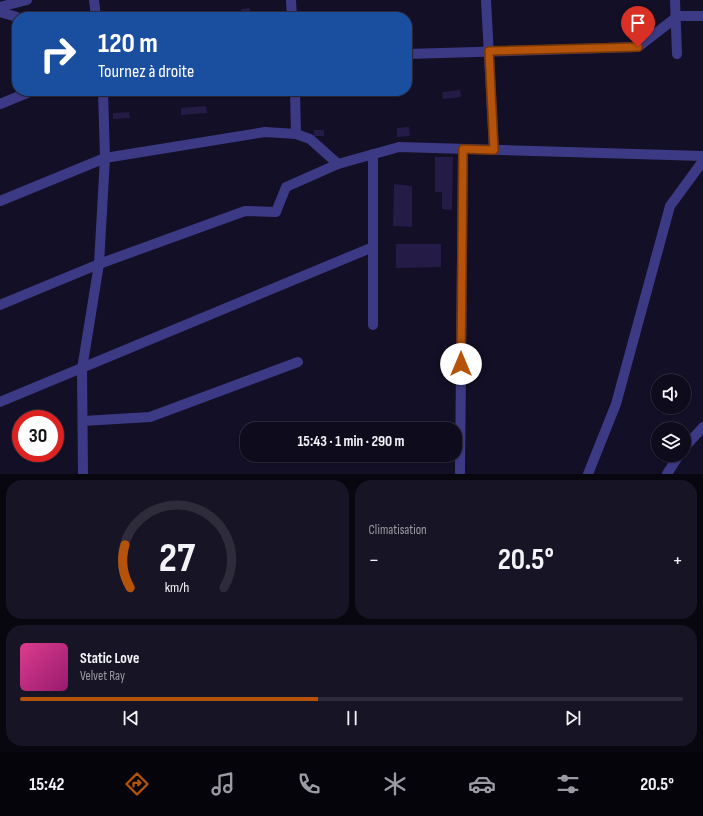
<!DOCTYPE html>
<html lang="fr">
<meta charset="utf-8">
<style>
:root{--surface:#0e0b1c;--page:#171425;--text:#f1f3f6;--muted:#9b9ba3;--line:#2e2b3b;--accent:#b45309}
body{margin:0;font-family:"Sofia Sans Condensed",sans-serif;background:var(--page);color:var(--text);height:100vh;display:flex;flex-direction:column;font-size:15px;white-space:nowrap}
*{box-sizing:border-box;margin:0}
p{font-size:13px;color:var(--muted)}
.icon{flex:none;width:22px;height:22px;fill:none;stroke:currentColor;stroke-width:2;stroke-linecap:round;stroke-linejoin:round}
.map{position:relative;height:474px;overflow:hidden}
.side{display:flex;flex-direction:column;gap:6px;padding:6px;background:#08060f;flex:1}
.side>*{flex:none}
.hud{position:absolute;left:12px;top:12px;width:400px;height:84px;border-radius:16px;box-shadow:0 1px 3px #0004,0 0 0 1px var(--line);background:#1a4fa0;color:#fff;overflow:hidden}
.fabs{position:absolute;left:651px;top:374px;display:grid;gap:8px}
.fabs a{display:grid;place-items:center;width:40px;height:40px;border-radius:50%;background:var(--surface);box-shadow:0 1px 3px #0004,0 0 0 1px var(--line);font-size:20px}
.speed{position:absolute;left:12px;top:410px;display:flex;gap:8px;font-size:20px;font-weight:700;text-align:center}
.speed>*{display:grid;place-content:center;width:52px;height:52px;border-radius:50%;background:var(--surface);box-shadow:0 1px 3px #0004,0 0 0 1px var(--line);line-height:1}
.speed .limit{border:6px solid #d22;background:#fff;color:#111}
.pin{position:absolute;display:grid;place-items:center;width:34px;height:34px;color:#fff;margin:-41px -17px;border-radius:50% 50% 50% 0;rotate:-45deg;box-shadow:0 0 4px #0007}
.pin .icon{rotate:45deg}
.me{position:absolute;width:44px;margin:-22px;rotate:0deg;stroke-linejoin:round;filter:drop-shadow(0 0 3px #0008)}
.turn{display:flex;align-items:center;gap:14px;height:84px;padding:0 20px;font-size:18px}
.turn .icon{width:52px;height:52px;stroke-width:2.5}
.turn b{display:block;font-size:28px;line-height:34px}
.big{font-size:30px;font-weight:700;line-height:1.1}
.side .tile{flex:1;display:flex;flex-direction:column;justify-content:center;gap:6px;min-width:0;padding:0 14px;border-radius:16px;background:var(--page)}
.side .dial{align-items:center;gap:0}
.dial svg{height:104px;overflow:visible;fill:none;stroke:var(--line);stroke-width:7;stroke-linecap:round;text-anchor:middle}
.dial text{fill:var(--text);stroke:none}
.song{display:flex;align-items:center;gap:12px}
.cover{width:48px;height:48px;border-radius:6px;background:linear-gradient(135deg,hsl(330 70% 55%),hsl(320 70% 35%))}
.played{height:4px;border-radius:2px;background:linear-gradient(90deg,var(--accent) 45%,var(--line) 45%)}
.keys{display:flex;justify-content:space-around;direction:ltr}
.heat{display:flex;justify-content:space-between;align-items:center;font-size:22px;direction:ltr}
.side .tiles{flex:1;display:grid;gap:6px;grid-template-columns:1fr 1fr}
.tile:last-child{grid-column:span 2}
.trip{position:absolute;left:240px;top:422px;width:222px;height:40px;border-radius:16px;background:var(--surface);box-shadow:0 1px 3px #0004,0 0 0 1px var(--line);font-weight:700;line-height:40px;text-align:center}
.tab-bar{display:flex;height:64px;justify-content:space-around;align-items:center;background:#06040b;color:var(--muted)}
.tab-bar .icon{width:28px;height:28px}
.tab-bar .on{color:var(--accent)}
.tab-bar b{font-size:18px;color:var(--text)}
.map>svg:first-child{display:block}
</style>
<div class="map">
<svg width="703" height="474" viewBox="0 0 703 474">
<rect width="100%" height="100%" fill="#130f26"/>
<g fill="#241b47">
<polygon points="250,8 250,17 242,17 241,9"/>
<polygon points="279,12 279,17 268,17 268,13"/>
<polygon points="388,12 388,17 369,17 369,14"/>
<polygon points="460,90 461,97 443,99 442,92"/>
<polygon points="206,106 207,113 181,115 181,108"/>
<polygon points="129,112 130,118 113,119 113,113"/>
<polygon points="409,127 410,136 397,137 397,128"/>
<rect x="314" y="130" width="10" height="6"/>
<polygon points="435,157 453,157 452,210 442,209 442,192 435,192"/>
<polygon points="394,184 412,186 412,227 393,226"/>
<polygon points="396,244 441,244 441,267 396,268"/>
</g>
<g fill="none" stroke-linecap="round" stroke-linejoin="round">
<g stroke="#3d3a85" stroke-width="10">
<polyline points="94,0 96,17"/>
<polyline points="291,0 292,17"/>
<polyline points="486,0 494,150"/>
<polyline points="675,0 677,54"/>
<polyline points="0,7 27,0"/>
<polyline points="0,12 17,17"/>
<polyline points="407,54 638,47 678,16 703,16"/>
<polyline points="295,91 296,134"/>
<polyline points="0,104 32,91"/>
<polyline points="0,201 105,158 265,132 296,134 310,139 338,164"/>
<polyline points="0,305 99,264 245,211 276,212 286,187 338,164 399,147 703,156"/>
<polyline points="373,325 373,154"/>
<polyline points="0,402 373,247"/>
<polyline points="83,421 150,417 298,362"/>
<polyline points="684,448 703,427"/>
<polyline points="460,472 463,149"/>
<polyline points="83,474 82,369 99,264 105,158 103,91"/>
<polyline points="588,474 616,404 670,206 703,161"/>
<polyline points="667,474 679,455"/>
</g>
</g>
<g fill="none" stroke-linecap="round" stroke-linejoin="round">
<defs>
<polyline id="route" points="461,364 463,149 494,150 489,51 638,47"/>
</defs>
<use href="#route" stroke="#753606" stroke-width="10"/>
<use href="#route" stroke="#b45309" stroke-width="7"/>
</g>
</svg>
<div class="fabs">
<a><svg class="icon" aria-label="sound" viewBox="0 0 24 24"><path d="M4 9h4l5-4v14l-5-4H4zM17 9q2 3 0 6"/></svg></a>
<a><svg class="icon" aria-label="layers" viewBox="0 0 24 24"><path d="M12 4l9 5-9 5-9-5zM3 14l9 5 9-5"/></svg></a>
</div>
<div class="speed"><div class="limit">30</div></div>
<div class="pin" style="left:638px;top:47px;background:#d93025"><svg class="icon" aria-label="arrive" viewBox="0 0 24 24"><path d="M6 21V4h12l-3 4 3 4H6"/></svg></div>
<svg class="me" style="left:461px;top:364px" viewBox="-20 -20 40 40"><circle r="19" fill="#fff"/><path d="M0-13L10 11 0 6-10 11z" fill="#b45309"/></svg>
<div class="trip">15:43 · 1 min · 290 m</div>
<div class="hud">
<div class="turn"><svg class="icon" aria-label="right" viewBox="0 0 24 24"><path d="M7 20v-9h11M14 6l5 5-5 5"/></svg><div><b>120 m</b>Tournez à droite</div></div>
</div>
</div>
<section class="side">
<div class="tiles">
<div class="tile dial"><svg viewBox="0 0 100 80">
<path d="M14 69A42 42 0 1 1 86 69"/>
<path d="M14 69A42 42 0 0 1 10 36" stroke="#b45309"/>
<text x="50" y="56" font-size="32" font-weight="700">27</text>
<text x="50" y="72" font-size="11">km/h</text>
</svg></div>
<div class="tile"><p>Climatisation</p>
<div class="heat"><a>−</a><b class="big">20.5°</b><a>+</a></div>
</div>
<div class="tile">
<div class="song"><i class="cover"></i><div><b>Static Love</b><p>Velvet Ray</p></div></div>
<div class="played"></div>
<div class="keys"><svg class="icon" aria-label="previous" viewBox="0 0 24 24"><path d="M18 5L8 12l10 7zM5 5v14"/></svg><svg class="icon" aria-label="pause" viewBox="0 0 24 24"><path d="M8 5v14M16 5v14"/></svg><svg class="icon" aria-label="next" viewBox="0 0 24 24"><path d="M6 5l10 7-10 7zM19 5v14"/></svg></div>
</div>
</div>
</section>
<nav class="tab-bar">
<b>15:42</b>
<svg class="icon on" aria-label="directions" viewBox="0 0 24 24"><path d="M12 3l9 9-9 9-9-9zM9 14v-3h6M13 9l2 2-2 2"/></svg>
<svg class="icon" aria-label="music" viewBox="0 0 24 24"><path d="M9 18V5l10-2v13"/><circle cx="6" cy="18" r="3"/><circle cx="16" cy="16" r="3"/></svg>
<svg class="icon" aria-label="phone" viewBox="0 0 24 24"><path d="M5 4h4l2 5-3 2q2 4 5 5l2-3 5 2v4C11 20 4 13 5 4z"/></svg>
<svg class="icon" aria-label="climate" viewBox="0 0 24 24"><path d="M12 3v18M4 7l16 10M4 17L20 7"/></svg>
<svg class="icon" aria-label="car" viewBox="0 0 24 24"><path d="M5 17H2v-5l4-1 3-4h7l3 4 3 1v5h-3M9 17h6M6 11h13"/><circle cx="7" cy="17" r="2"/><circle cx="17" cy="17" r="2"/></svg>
<svg class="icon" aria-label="filters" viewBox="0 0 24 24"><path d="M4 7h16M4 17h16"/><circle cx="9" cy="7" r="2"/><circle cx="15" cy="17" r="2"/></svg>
<b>20.5°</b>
</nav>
